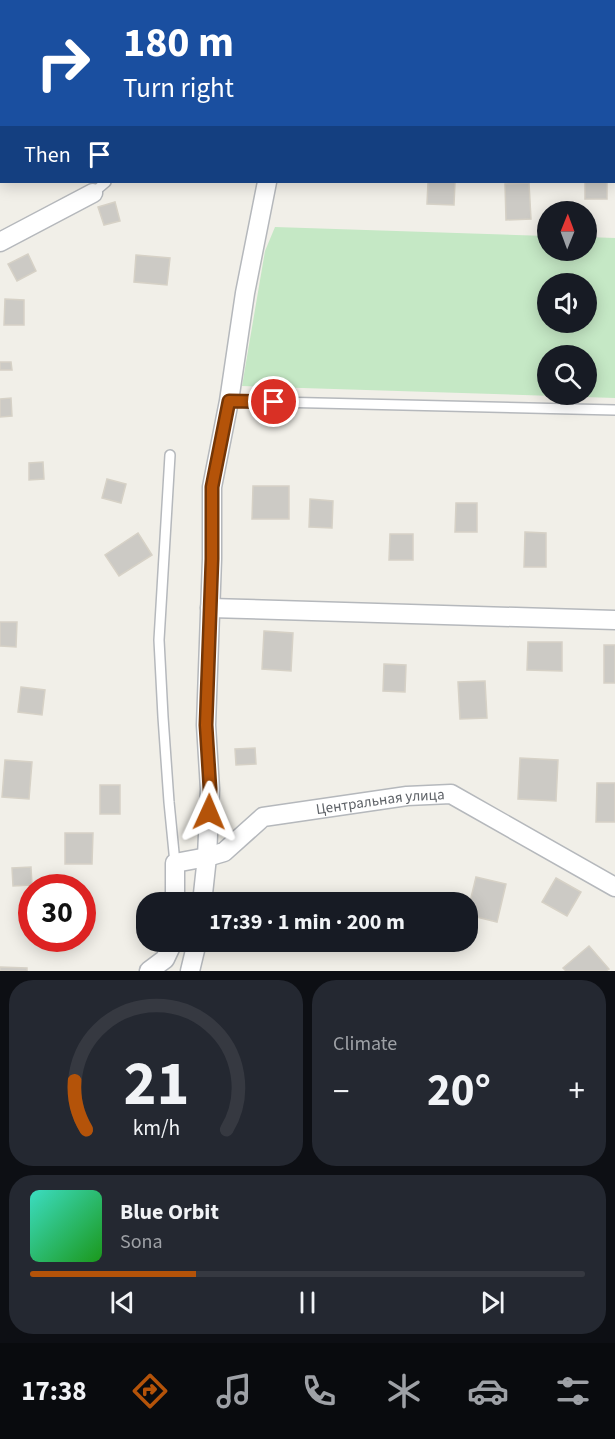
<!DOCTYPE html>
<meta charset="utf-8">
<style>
:root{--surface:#171b24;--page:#242831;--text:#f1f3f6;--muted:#9ea1a6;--line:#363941;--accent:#b45309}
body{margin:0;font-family:"Source Sans 3",sans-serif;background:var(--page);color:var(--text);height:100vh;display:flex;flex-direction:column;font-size:22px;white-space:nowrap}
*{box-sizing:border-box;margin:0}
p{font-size:20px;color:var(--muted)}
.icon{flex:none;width:33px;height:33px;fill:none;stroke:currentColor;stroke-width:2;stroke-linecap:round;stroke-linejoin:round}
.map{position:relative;height:971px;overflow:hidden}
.details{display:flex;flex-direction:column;gap:9px;padding:9px;background:#0d0f14;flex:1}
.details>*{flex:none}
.guide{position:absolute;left:0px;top:0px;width:615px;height:183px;box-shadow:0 3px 15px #0003;background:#1a4fa0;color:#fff;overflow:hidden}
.needle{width:39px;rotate:1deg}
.fabs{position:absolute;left:537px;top:201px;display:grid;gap:12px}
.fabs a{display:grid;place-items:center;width:60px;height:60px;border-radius:50%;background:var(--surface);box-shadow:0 3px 15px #0003;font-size:30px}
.speed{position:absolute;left:18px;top:874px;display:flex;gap:12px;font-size:30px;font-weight:700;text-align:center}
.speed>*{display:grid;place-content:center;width:78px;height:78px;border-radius:50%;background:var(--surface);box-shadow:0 3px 15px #0003;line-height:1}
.speed .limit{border:9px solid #d22;background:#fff;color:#111}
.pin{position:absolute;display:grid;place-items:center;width:51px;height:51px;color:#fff;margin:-26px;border:3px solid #fff;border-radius:50%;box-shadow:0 2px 6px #0007}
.me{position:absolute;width:66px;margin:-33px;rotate:1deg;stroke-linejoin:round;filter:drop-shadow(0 0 4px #0008)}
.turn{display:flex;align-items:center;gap:21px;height:126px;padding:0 24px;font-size:27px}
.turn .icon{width:78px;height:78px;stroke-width:2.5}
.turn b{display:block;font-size:42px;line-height:51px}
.then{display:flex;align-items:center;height:57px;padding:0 24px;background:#0003;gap:12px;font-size:22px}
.big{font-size:45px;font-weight:700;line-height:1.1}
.details .widget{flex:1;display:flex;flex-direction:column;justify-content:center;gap:9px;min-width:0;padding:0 21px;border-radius:24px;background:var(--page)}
.details .dial{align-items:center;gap:0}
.dial svg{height:156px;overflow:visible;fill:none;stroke:var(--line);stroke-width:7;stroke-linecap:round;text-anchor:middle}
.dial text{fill:var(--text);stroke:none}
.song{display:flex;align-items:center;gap:18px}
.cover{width:72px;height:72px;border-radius:9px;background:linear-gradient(135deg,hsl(170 70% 55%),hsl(120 70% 35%))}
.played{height:6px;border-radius:3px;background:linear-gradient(90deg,var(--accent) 30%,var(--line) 30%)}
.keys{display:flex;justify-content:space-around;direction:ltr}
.heat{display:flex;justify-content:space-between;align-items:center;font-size:33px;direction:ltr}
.details .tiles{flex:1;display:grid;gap:9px;grid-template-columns:1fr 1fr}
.widget:last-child{grid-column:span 2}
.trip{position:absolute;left:136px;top:892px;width:342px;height:60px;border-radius:24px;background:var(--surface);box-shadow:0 3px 15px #0003;font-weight:700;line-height:60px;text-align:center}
.dock{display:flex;height:96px;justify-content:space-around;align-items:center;background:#090b0e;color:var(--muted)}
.dock .icon{width:42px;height:42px}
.dock .current{color:var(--accent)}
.dock b{font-size:27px;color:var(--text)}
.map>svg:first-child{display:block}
</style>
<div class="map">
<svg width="615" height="971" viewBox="0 0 615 971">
<rect width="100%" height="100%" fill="#f1efe8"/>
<path fill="#c5e8c5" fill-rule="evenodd" d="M 275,227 L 547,236 L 548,250 L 586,250 L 587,237 L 615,238 L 615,398 L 242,386 L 265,251 ZM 548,284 L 586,284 L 586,322 L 548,322 ZM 548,356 L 586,356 L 586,394 L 548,394 Z"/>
<g fill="#cccac5" stroke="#d6d1c6" stroke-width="1.5">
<rect x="305" y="0" width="29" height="2"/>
<polygon points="428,182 455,182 454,205 427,204"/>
<rect x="585" y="182" width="22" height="17"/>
<polygon points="529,183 531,219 506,220 505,184"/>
<polygon points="115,202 120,221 104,225 98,207"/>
<polygon points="28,254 36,271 17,281 8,264"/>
<polygon points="136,255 170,258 167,285 134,282"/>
<polygon points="5,299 24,300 24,325 4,325"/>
<polygon points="0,362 11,362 12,370 0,370"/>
<polygon points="11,398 12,416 0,417 0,399"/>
<polygon points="43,462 44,479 29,480 29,463"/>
<polygon points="107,479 126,484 121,503 102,498"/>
<polygon points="253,486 289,486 289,519 252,519"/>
<polygon points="310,499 333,501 332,528 309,527"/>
<polygon points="456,503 477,503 477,532 455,532"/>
<polygon points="525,532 546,533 546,567 524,567"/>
<polygon points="138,533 152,555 119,576 105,555"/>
<polygon points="390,534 413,534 413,560 389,560"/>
<polygon points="0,622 17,622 16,647 0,646"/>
<polygon points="264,631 293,633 291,671 262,669"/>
<polygon points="528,642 562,642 562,671 527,670"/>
<rect x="604" y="645" width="11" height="38"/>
<polygon points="384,664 406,665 405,692 383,691"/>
<polygon points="485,681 487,718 460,719 458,682"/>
<polygon points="21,687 45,690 42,715 18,712"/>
<polygon points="255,748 256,764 236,765 235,749"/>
<polygon points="520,758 558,760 556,801 518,799"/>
<polygon points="5,760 32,762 29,799 2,797"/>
<polygon points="597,783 615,783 615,822 596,822"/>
<rect x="100" y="785" width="20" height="29"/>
<polygon points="65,833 93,833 92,864 65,864"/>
<polygon points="31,867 32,885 13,886 12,868"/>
<polygon points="476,877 506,884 497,922 468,915 468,910"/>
<polygon points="556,878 581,892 567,916 542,902"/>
<polygon points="589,946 609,969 606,971 566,971 563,968"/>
<polygon points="0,967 27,968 27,971 0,971"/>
</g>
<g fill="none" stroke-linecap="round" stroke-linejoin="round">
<defs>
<g id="lane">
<polyline points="248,2 249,0"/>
<polyline points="93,193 106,182"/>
<polyline points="229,401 615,410"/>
<polyline points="170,455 159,640 163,717 169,802 175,863"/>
</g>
<g id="street">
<polyline points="273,0 274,2"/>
<polyline points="356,2 356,0"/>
<polyline points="614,146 615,146"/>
<polyline points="0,242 93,193"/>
<polyline points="210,608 615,620"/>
<path id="s1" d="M 175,903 L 175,863 L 207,857 L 224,852 L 263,817 L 407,796 L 451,794 L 615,887"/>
<polyline points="202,903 207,857 210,789 206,725 212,559 212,487 229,401 245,293 267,182"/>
<polyline points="149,971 165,959 173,942"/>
<polyline points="190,971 197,942"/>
</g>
</defs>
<use href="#lane" stroke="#b5b8bc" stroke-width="12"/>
<use href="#street" stroke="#b5b8bc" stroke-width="21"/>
<use href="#lane" stroke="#fff" stroke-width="9"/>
<use href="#street" stroke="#fff" stroke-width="18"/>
</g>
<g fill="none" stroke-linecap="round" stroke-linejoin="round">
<defs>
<polyline id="route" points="209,812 210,789 206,725 212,559 212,487 229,401 274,402"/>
</defs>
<use href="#route" stroke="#753606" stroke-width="15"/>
<use href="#route" stroke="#b45309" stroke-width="10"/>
</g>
<g text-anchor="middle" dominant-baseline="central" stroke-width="4.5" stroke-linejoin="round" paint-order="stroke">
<g font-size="15" fill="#5f6368" stroke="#fff">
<text stroke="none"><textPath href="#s1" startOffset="261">Центральная улица</textPath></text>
</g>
</g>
</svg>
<div class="fabs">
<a><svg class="needle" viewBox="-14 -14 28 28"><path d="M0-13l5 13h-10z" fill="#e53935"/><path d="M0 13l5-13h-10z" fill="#9ea1a6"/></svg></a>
<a><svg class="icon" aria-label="sound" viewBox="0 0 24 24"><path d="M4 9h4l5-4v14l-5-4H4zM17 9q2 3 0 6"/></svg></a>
<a><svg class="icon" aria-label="search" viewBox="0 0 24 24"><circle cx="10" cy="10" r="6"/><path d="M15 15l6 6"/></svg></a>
</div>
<div class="speed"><div class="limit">30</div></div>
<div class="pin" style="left:274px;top:402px;background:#d93025"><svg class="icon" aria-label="arrive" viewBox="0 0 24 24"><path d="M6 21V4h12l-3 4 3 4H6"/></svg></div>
<svg class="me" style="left:209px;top:812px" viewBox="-20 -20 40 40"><path d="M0-17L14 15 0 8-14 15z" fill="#b45309" stroke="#fff" stroke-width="4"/></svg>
<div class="trip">17:39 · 1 min · 200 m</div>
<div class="guide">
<div class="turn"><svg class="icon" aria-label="right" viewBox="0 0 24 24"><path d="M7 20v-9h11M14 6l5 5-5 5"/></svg><div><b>180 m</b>Turn right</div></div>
<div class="then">Then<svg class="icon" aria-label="arrive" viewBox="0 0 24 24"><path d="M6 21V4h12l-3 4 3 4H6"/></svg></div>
</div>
</div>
<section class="details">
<div class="tiles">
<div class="widget dial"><svg viewBox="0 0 100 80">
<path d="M14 69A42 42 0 1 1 86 69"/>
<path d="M14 69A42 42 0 0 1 8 44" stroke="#b45309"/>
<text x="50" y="56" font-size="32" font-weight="700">21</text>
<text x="50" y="72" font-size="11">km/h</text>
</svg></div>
<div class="widget"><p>Climate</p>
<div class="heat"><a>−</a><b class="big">20°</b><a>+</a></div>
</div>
<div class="widget">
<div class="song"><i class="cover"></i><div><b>Blue Orbit</b><p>Sona</p></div></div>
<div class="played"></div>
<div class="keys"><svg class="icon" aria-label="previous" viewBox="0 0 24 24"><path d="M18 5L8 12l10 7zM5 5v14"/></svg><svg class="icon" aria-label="pause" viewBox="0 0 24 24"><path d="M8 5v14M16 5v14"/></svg><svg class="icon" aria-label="next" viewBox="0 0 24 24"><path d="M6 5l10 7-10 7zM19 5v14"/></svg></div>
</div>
</div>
</section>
<nav class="dock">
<b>17:38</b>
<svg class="icon current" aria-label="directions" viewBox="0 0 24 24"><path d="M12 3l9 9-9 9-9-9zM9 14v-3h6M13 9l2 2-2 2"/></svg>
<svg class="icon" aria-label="music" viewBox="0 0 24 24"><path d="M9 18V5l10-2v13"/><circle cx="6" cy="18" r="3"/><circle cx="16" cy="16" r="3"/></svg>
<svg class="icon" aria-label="phone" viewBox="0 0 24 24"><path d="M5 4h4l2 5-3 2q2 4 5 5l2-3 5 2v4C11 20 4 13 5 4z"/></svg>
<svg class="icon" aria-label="climate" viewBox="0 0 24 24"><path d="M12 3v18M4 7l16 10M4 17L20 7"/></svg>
<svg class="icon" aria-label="car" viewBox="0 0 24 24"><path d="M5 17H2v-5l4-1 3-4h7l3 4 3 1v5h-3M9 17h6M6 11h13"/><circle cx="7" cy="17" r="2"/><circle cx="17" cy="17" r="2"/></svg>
<svg class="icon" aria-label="filters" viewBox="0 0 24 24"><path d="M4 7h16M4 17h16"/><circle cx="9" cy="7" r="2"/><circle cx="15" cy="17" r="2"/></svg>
</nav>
